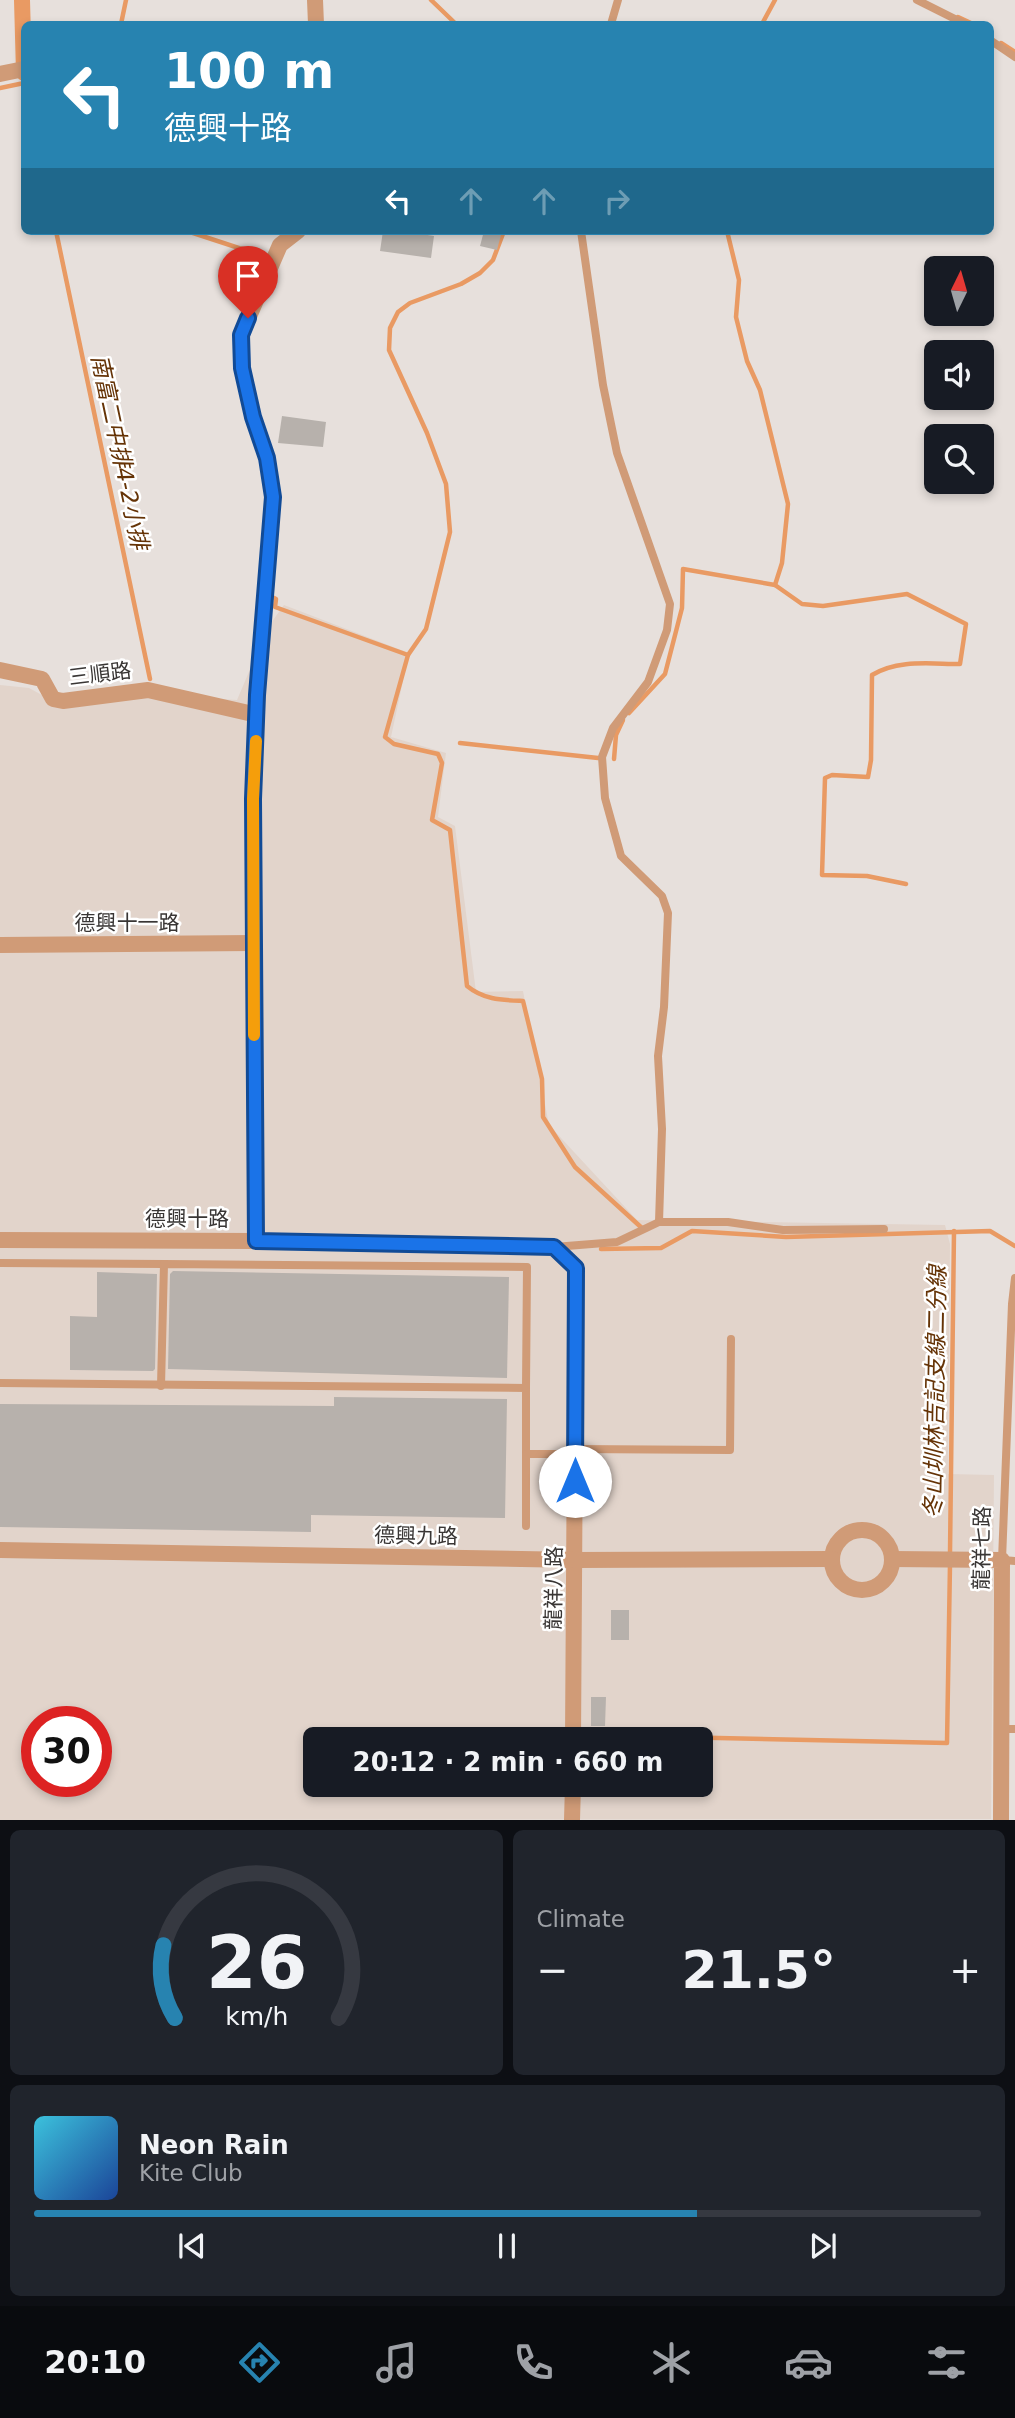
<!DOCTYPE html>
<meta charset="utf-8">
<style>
:root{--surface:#171b24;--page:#20242c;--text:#f1f3f6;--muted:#9ea1a6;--line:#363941;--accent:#2783b0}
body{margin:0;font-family:"DejaVu Sans","Noto Sans TC",sans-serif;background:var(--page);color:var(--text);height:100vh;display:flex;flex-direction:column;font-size:26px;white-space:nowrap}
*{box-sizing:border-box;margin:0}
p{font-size:23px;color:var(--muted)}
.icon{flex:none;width:38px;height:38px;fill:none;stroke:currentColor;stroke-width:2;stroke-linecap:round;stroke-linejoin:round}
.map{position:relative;height:1820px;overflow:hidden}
.drawer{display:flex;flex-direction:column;gap:10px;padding:10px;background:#0d0f14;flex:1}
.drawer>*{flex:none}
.hud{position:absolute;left:21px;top:21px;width:973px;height:214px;border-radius:10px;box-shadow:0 4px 10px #0003;background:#2783b0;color:#fff;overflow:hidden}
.needle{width:46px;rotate:5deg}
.buttons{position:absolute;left:924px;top:256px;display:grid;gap:14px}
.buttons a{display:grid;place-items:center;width:70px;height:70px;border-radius:10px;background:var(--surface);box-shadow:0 4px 10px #0003;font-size:35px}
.speed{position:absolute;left:21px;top:1706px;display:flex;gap:14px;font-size:35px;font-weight:700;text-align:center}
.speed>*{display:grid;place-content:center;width:91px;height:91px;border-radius:50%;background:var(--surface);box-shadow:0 4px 10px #0003;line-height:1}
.speed .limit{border:10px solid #d22;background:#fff;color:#111}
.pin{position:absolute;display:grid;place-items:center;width:60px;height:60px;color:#fff;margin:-72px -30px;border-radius:50% 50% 50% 0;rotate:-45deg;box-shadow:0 0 7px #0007}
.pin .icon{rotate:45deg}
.me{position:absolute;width:77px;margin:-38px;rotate:0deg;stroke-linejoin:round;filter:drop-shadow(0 0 5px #0008)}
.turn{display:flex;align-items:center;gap:24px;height:147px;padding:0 28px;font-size:32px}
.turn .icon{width:91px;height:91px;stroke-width:2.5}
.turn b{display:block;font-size:49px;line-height:60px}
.lanes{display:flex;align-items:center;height:66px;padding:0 28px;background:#0003;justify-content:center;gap:35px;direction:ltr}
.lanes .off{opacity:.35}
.big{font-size:52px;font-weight:700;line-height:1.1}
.drawer .tile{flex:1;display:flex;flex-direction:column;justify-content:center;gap:10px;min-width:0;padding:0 24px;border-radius:10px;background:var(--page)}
.drawer .dial{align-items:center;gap:0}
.dial svg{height:182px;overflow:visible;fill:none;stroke:var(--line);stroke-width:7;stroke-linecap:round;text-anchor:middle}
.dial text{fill:var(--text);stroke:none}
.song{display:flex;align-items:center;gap:21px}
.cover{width:84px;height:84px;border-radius:10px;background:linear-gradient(135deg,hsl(190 70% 55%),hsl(220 70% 35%))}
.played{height:7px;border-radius:4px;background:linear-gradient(90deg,var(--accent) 70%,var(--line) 70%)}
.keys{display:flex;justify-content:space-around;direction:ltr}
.heat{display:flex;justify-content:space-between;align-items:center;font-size:38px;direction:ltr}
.drawer .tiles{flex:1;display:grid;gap:10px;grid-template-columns:1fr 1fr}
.tile:last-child{grid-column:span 2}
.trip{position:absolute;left:303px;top:1727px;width:410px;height:70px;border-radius:10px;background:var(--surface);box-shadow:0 4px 10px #0003;font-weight:700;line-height:70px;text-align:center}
.dock{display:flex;height:112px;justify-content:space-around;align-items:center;background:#090b0e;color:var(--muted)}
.dock .icon{width:49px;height:49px}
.dock .selected{color:var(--accent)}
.dock b{font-size:32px;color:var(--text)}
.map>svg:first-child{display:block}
</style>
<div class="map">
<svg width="1015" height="1820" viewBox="0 0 1015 1820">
<rect width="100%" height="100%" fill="#e7e0dc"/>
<path fill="#e2d4cb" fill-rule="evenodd" d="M 284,605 L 409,653 L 391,737 L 446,753 L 438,817 L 455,826 L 476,992 L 523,991 L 549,1125 L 637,1220 L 945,1225 L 950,1244 L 948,1474 L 994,1475 L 991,1819 L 0,1820 L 0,685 L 29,688 L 64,707 L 146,695 L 237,700 L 268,627 ZM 37,1722 L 96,1722 L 96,1782 L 37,1782 ZM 315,1740 L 700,1740 L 700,1785 L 315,1785 Z"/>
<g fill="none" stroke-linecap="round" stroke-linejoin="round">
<g stroke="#e99a63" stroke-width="4.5">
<polyline points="431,0 456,24"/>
<polyline points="958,17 973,24"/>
<polyline points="121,24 126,0"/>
<polyline points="762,24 775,0"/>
<polyline points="1001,43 1015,52"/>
<polyline points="0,88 24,83"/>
<polyline points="56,231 150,679"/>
<polyline points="187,231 257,254 269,261"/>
<path d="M 504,231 L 493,260 L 480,273 L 461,284 L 410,303 L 398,312 L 390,328 L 389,350 L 427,433 L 446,484 L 450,532 L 426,629 L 408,655 L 385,737 L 394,744 L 438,754 L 442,763 L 432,820 L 450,830 L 467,986 C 484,1000 502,1000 523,1001 L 542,1079 L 543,1117 L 575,1167 L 643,1229"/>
<path d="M 727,231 L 739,280 L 736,317 L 747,361 L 760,390 L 788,504 L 782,563 L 775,585 L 802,604 L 823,606 L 907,594 L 966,624 L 960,664 C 930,664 898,659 872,675 L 871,760 L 868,777 L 832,775 L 825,778 L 822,875 L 867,876 L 906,884"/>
<polyline points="270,596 276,599 275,607 408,655"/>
<polyline points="629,713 665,674 682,608 683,569 775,585"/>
<polyline points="460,743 598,758"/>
<polyline points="614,759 616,735 623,720"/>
<polyline points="601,1249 661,1248 692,1231 786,1237 990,1231 1015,1246"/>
<polyline points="950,1553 954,1231"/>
<polyline points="582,1735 947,1743 950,1564"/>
</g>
<polyline stroke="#e99a63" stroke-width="16" points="22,0 24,73"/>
</g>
<g fill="#b7b1ac">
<polygon points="383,231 422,231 421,234 434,236 431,258 380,251"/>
<polygon points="484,231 502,231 497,250 480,246"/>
<polygon points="282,416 326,422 323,447 278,443"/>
<polygon points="173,1271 509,1277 507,1378 168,1369 170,1274"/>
<polygon points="97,1272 157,1274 155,1369 153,1371 70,1370 70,1316 97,1317"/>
<polygon points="334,1397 507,1399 505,1518 311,1515 311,1532 0,1527 0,1404 334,1406"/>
<rect x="611" y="1610" width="18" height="30"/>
<polygon points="591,1697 606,1697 605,1726 591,1726"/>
</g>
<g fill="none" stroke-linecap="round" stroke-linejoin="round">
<g stroke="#d09b77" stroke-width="8">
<polyline points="917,0 965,24"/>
<polyline points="611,24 618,0"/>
<polyline points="990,40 1015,57"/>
<polyline points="581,231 603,385 617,453 670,604 667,630 648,682 613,728 602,757 605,798 621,856 662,896 668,913 664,1007 658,1056 662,1129 659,1222"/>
<polyline points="554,1247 617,1242 659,1222 728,1222 783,1230 884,1229"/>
<polyline points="0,1263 164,1264"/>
<polyline points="1015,1278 1012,1304 1002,1560 1015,1561"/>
<polyline points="0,1383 526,1388 526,1454"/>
<polyline points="161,1386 164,1264 527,1267 526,1388"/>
<polyline points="575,1449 730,1450 731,1339"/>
<polyline points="526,1526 526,1454 575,1454"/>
<polyline points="1002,1729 1015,1729"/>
</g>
<g stroke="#d09b77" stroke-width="16">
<polyline points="315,0 316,24"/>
<polyline points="0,74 24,69"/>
<polyline points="0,670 42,679 53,699 63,701 148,690 257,715"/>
<polyline points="0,945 253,943"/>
<polyline points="0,1240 256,1241 554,1247 576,1268 573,1740"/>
<polyline points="256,1241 253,799 257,695 273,497 267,458 253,417 242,368 241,335 280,245 298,231"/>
<circle cx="862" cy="1560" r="30"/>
<polyline points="0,1550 575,1560 832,1559"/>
<polyline points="892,1559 1002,1560 1001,1820"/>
<polyline points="572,1820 573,1785"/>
</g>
</g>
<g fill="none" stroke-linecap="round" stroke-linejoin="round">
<defs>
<polyline id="route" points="248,318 241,335 242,368 253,417 267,458 273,497 257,695 253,799 256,1241 554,1247 576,1268 575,1481"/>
</defs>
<use href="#route" stroke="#114b97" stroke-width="18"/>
<use href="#route" stroke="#1a73e8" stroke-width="12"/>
<polyline stroke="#f59e0b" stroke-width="12" points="254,1035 253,799 256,741"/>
</g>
<g text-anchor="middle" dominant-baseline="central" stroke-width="5" stroke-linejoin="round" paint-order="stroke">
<g font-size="21" fill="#393635" stroke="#fff">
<text transform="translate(100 674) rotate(-7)">三順路</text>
<text x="127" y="923">德興十一路</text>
<text x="187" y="1219">德興十路</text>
<text transform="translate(416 1536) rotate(1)">德興九路</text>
<text transform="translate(982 1548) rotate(-89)">龍祥七路</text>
<text transform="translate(554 1588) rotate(-89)">龍祥八路</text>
</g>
<g font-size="23" font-style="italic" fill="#653306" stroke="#fff">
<text transform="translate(120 452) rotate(78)">南富二中排4-2小排</text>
<text transform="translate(935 1392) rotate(-89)">冬山圳林吉記支線二分線</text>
</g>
</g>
</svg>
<div class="buttons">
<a><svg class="needle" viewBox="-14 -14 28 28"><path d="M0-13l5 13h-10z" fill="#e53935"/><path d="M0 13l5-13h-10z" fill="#9ea1a6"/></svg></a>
<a><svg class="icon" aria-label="sound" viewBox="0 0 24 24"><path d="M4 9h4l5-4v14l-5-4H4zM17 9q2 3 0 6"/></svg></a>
<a><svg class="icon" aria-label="search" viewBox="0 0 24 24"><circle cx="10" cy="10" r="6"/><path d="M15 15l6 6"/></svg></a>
</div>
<div class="speed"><div class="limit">30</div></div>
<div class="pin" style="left:248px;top:318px;background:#d93025"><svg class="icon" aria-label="arrive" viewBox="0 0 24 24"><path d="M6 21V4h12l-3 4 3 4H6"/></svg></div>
<svg class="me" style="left:575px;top:1481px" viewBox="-20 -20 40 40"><circle r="19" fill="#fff"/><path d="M0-13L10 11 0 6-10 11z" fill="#1a73e8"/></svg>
<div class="trip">20:12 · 2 min · 660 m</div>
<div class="hud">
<div class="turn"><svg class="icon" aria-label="left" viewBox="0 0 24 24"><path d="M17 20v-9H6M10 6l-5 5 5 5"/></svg><div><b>100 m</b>德興十路</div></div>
<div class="lanes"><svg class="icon" aria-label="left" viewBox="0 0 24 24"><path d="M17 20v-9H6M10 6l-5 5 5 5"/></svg><svg class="icon off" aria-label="ahead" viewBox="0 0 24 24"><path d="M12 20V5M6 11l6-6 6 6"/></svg><svg class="icon off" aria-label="ahead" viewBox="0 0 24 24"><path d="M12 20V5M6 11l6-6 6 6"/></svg><svg class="icon off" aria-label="right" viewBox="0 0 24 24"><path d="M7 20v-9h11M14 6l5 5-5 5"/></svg></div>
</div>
</div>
<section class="drawer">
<div class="tiles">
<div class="tile dial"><svg viewBox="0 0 100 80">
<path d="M14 69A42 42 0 1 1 86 69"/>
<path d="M14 69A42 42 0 0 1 9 37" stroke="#2783b0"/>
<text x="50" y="56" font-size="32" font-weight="700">26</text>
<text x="50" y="72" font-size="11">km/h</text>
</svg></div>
<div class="tile"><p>Climate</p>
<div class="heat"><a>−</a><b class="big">21.5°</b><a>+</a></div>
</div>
<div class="tile">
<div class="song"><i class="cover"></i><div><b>Neon Rain</b><p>Kite Club</p></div></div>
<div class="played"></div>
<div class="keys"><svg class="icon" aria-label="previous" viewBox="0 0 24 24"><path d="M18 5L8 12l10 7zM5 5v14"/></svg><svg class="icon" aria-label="pause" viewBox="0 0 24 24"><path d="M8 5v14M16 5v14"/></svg><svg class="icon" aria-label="next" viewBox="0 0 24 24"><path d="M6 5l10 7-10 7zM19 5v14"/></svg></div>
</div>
</div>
</section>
<nav class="dock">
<b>20:10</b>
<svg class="icon selected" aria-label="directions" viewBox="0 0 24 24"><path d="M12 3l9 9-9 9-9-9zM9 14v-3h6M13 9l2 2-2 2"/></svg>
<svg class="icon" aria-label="music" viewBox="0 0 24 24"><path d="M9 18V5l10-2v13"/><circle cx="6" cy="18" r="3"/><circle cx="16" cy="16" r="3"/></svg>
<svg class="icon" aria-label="phone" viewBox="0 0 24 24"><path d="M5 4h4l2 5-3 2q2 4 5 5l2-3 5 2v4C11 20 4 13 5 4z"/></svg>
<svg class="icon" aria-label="climate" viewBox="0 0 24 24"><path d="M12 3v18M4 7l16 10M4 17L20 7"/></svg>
<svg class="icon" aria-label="car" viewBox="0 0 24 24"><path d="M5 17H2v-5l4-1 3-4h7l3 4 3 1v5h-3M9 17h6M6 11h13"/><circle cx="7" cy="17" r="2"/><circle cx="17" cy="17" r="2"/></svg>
<svg class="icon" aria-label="filters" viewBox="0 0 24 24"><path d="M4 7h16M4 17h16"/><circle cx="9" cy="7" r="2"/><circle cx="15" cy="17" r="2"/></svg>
</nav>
